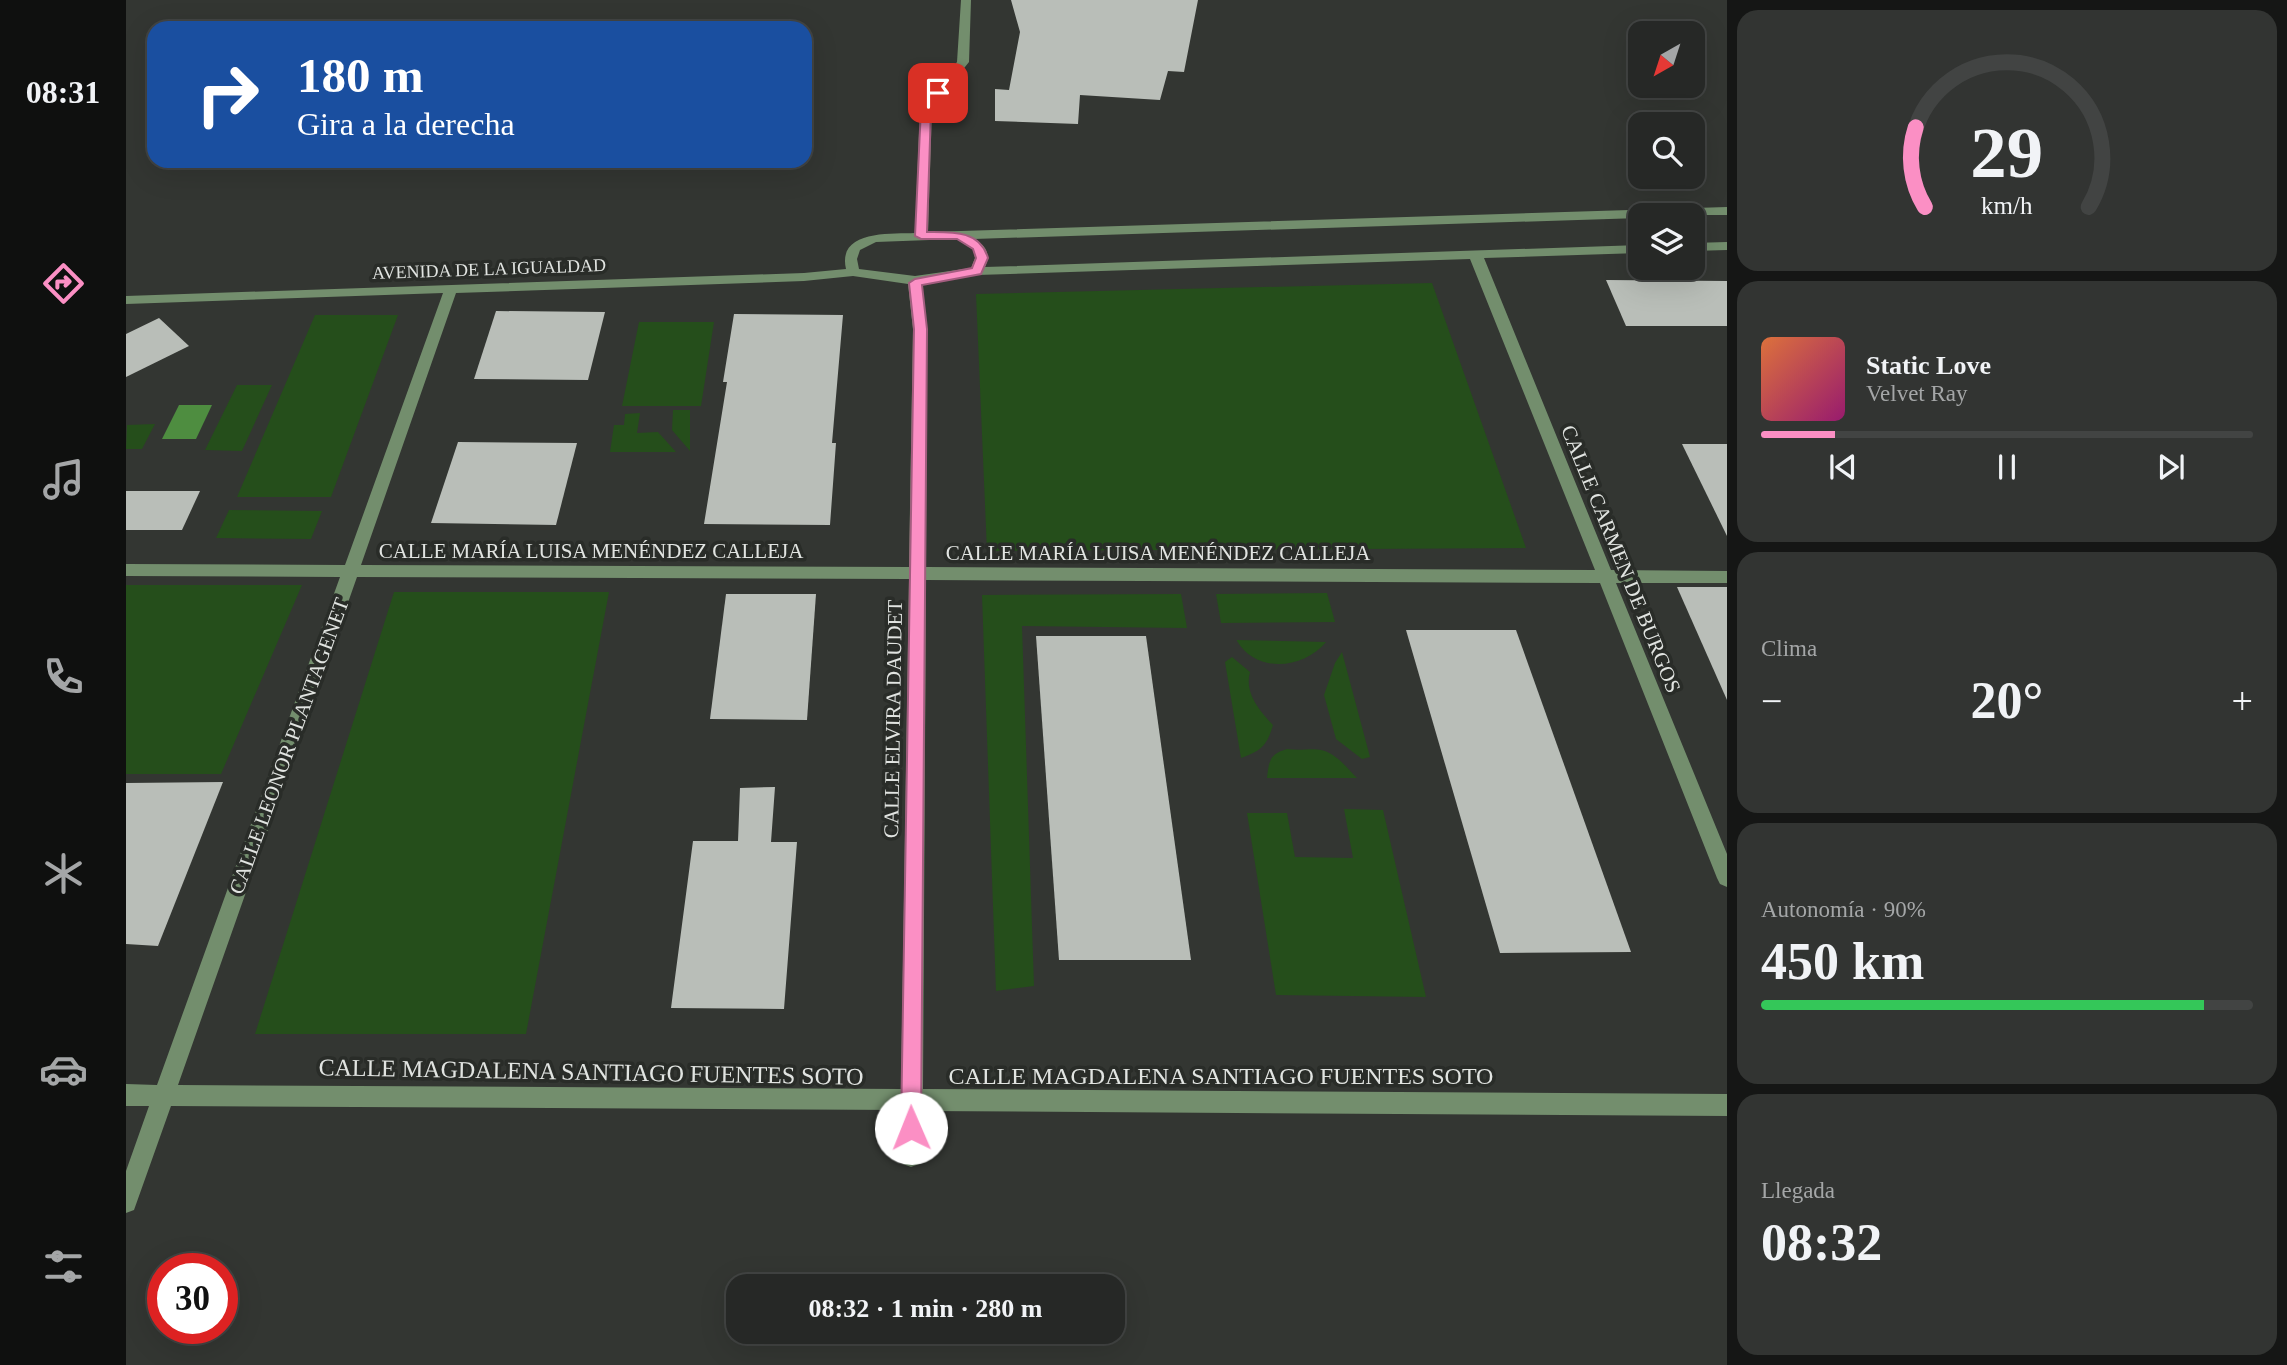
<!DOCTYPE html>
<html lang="es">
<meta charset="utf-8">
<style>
:root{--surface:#262826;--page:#323432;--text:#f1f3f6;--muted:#a4a6a7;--line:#424443;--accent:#fb8fc4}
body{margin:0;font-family:"Times New Roman",serif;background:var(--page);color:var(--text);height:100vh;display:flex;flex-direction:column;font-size:26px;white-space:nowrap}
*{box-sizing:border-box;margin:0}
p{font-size:23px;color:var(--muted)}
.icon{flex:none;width:38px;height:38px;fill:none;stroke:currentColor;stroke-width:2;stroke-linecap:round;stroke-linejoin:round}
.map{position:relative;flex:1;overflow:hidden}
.details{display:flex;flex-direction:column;gap:10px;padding:10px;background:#151615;width:560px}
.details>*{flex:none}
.hud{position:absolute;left:21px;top:21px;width:665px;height:147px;border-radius:21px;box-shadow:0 7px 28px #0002,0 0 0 2px var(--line);background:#1a4fa0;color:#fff;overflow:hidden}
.needle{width:46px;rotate:219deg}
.buttons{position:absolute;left:1502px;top:21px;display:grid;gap:14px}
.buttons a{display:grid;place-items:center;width:77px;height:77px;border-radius:14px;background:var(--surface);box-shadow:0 7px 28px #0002,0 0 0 2px var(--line);font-size:35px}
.speed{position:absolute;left:21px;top:1253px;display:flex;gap:14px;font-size:35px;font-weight:700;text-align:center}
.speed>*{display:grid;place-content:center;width:91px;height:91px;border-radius:50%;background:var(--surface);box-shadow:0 7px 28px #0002,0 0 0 2px var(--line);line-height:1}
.speed .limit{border:10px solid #d22;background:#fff;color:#111}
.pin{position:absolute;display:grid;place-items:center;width:60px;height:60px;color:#fff;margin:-30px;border-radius:14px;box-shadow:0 4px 10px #0006}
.me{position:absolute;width:77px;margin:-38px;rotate:359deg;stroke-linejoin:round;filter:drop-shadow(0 0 5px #0008)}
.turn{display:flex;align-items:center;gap:24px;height:147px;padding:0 35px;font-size:32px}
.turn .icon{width:91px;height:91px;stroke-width:2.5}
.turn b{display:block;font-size:49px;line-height:60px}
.big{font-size:52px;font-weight:700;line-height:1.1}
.details .tile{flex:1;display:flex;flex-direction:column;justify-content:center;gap:10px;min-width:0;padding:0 24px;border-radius:21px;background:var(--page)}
.details .dial{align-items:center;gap:0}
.dial svg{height:182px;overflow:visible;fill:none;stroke:var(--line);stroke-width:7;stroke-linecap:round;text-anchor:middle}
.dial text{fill:var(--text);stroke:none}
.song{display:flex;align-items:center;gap:21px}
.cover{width:84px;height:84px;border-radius:10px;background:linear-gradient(135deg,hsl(20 70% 55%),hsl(320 70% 35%))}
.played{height:7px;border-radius:4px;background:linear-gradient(90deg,var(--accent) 15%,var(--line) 15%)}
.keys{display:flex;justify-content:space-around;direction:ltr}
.heat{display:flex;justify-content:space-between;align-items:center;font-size:38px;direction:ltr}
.charge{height:10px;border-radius:5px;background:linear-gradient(90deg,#34c759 90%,var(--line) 0)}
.trip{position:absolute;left:600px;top:1274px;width:399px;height:70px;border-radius:21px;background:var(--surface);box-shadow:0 7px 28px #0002,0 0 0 2px var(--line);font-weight:700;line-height:70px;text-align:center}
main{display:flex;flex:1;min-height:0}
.menu{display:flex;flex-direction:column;width:126px;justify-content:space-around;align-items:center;background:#0f100f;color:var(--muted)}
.menu .icon{width:49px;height:49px}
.menu .on{color:var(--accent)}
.menu b{font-size:32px;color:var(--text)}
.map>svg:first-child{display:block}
</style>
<main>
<nav class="menu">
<b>08:31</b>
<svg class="icon on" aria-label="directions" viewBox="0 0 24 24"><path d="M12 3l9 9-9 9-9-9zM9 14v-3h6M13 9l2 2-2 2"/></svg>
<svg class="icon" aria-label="music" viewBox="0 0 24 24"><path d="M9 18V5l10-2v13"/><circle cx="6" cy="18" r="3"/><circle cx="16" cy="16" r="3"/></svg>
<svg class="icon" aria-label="phone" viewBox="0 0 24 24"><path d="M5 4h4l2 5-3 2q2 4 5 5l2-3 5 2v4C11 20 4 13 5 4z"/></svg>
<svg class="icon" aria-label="climate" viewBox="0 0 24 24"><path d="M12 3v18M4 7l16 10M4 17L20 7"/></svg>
<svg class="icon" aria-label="car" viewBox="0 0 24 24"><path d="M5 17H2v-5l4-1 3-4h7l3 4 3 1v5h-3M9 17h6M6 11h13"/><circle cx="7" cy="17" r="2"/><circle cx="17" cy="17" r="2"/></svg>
<svg class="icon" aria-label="filters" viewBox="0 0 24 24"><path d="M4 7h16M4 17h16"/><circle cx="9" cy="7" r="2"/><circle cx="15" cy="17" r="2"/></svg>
</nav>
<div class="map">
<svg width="1601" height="1365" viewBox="0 0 1601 1365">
<rect width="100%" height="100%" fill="#333632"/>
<g fill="#254e1b">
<polygon points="1306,283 1400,548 861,551 850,294"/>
<polygon points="189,315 272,315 205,497 111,497"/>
<polygon points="513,322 588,322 575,406 496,406"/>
<polygon points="111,385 146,385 116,451 79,450"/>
<polygon points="547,410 564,410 564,451 546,430"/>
<polygon points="514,413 511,433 532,432 550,452 484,452 488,425 498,425 499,414"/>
<polygon points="29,424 16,449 0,449 1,425"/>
<polygon points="103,510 196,511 185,539 90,538"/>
<polygon points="0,585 176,585 95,774 0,774"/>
<polygon points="268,592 483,592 400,1034 129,1034"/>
<polygon points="1201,593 1209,622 1095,623 1090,594"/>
<polygon points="1055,594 1061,628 896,626 908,986 870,991 856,595"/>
<path d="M 1111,641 L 1111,640 L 1200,642 C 1178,669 1130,674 1111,641 Z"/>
<polygon points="1216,652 1244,757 1236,759 1210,739 1198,695 1209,663"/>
<path d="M 1106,657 L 1124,672 C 1118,693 1134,711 1147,725 C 1141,746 1135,751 1115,758 L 1099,662 Z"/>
<path d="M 1161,749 C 1175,751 1186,748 1195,750 C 1210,753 1221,768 1231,778 L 1141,778 C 1143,760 1144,754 1161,749 Z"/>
<polygon points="1218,809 1257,810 1300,997 1150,995 1121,813 1161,813 1169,857 1227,858"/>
</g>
<polygon fill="#4e8d40" points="53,405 86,405 70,439 36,439"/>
<g fill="#b9beb8">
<polygon points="885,0 1072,0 1058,72 1042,71 1034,100 954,95 952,124 869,121 869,89 883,90 894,32"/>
<polygon points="1480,280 1601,281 1601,326 1500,326"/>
<polygon points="370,311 479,312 462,380 348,379"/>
<polygon points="608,314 717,315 706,443 710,443 704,525 578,524 601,382 597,382"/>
<polygon points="33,318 63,346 0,377 0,334"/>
<polygon points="332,442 451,443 430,525 305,523"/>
<polygon points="1556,444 1601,444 1601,536"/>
<polygon points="0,491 74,491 56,530 0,530"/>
<polygon points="1551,587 1601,587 1601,700"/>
<polygon points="600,594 690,594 681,720 584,719"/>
<polygon points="1280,630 1390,630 1505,952 1374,953"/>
<polygon points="910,636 1020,636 1065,960 933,960"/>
<polygon points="97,782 32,946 0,944 0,783"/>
<polygon points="649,787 645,842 671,842 658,1009 545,1008 567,841 612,841 614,788"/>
</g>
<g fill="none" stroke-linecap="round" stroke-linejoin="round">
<g fill="#738e6d" fill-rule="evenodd">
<path d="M 835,0 L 845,0 L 843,62 L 806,108 L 802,232 L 1601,207 L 1601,215 L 1514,215 L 1514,218 L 848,239 C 860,246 865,253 859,267 L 1514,245 L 1514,253 L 1358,258 L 1485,570 L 1601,571 L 1601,583 L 1490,583 L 1601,854 L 1601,887 L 1594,884 L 1591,878 L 1474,583 L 800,580 L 797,1089 L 1601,1094 L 1601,1116 L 796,1111 L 796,1156 L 793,1164 L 785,1167 L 777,1164 L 774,1156 L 775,1110 L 45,1106 L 8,1210 L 0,1213 L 0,1171 L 23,1106 L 0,1106 L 0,1084 L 31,1085 L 214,577 L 0,576 L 0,564 L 219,565 L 317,293 L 0,304 L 0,296 L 678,273 L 720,269 C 711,230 764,234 789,233 L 794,108 L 831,62 ZM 830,239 L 847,249 L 849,258 L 845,268 L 789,276 L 733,269 L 731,259 L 734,250 L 750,242 ZM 1344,259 L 1469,570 L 800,567 L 801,329 L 796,284 L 851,275 ZM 727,276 L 782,284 L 787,329 L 783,567 L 235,565 L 330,293 L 678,281 ZM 231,577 L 783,579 L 775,1089 L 52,1085 Z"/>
<polygon points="1601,242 1601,250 1566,251 1566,243"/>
</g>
</g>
<path fill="#fb8fc4" stroke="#a35d7f" stroke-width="2" d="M 809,91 L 818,93 L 805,109 L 801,232 C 826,232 854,230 862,258 L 855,274 L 796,285 L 801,329 L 795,1128 L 792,1135 L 785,1138 L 778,1135 L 775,1128 L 788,329 L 783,283 L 789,279 L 846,268 L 850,258 L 847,249 L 831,239 L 795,239 L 789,236 L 795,108 Z"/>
<g text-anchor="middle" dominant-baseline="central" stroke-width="7" stroke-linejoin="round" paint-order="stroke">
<g font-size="18" fill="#e1e4e1" stroke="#292c28">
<text transform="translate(363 269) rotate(-2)">AVENIDA DE LA IGUALDAD</text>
</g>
<g font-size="21" fill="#e1e4e1" stroke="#292c28">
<text x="465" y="551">CALLE MARÍA LUISA MENÉNDEZ CALLEJA</text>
<text x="1032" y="553">CALLE MARÍA LUISA MENÉNDEZ CALLEJA</text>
<text transform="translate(1495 559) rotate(68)">CALLE CARMEN DE BURGOS</text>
<text transform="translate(767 719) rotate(-89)">CALLE ELVIRA DAUDET</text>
<text transform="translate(163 746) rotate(-70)">CALLE LEONOR PLANTAGENET</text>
</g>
<g font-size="24" fill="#e1e4e1" stroke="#292c28">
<text transform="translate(465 1072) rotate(1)">CALLE MAGDALENA SANTIAGO FUENTES SOTO</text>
<text x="1095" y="1076">CALLE MAGDALENA SANTIAGO FUENTES SOTO</text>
</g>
</g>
</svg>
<div class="buttons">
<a><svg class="needle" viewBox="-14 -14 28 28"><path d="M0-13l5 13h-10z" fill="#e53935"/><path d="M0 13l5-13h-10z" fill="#a4a6a7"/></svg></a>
<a><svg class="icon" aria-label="search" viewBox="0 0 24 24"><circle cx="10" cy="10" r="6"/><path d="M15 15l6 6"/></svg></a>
<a><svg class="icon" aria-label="layers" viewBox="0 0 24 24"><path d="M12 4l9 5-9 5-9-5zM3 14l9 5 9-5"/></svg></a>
</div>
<div class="speed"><div class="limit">30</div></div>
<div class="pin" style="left:812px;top:93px;background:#d93025"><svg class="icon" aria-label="arrive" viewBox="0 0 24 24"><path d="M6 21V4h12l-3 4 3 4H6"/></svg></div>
<svg class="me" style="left:785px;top:1128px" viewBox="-20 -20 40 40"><circle r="19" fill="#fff"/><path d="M0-13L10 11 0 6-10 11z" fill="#fb8fc4"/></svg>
<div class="trip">08:32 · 1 min · 280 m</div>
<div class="hud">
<div class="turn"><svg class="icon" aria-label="right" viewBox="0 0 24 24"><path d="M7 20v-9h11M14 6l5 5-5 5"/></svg><div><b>180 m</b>Gira a la derecha</div></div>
</div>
</div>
<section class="details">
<div class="tile dial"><svg viewBox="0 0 100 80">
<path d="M14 69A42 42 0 1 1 86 69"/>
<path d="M14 69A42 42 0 0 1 10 34" stroke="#fb8fc4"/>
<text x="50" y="56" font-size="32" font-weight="700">29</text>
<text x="50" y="72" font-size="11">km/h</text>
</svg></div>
<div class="tile">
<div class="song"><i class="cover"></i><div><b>Static Love</b><p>Velvet Ray</p></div></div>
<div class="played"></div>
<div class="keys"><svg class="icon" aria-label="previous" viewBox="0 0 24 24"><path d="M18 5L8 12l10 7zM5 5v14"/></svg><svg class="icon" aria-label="pause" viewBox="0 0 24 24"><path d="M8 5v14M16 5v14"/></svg><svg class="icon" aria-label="next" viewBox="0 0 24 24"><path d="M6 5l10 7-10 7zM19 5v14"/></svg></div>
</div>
<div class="tile"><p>Clima</p>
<div class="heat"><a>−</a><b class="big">20°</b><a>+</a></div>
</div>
<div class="tile"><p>Autonomía · 90%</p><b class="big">450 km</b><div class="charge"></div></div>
<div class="tile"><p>Llegada</p><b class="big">08:32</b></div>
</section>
</main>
